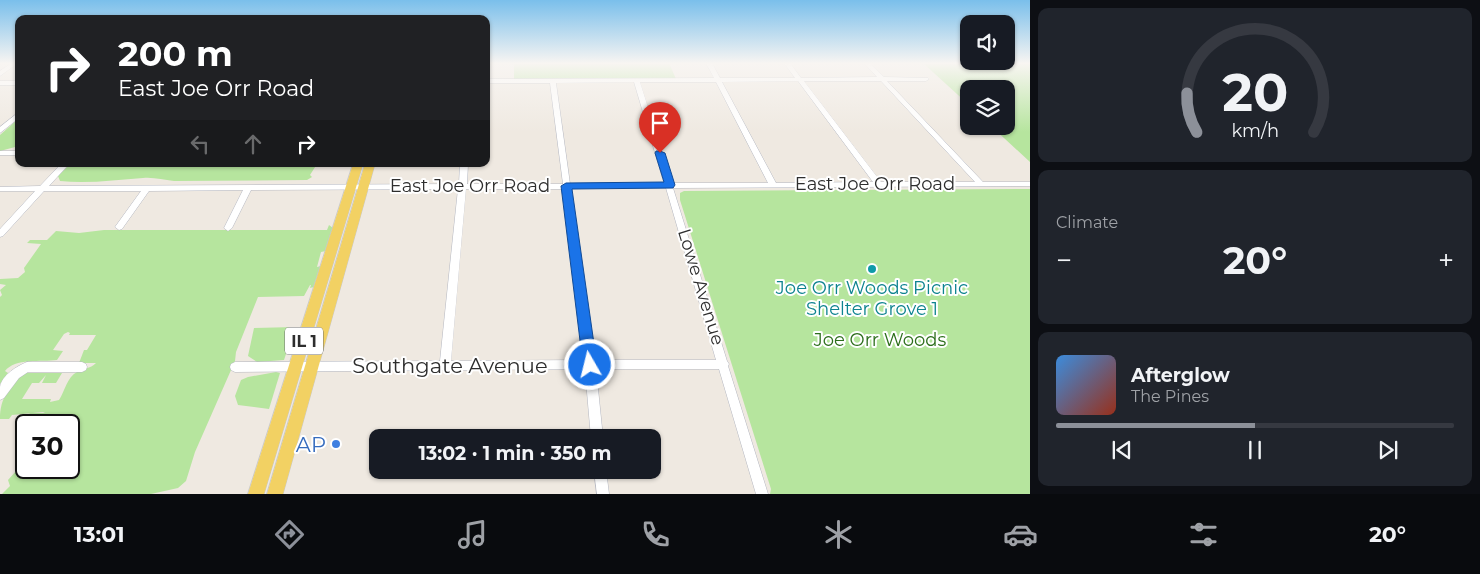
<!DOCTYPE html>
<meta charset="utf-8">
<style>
:root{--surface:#171b24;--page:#20242c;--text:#f1f3f6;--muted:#9ea1a6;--line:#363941;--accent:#8c9099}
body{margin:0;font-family:Montserrat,sans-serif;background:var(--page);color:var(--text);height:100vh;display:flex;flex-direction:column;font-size:19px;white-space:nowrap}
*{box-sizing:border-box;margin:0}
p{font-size:16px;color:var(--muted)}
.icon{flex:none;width:28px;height:28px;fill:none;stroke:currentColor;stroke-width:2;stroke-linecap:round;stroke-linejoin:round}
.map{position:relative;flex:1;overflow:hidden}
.side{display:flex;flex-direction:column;gap:8px;padding:8px;background:#0d0f14;width:450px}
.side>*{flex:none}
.hud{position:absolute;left:15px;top:15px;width:475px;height:152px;border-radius:10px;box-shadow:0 1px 4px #0004;background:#202124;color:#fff;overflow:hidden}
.buttons{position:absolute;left:960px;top:15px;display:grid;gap:10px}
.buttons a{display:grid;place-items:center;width:55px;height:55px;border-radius:10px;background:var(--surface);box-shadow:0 1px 4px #0004;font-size:25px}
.speed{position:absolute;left:15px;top:414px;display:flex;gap:10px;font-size:25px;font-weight:700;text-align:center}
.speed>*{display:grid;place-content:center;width:65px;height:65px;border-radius:50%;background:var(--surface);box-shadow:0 1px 4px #0004;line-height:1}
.speed .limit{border:2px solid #111;border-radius:8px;background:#fff;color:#111}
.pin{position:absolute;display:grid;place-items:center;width:42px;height:42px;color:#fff;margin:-51px -21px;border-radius:50% 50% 50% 0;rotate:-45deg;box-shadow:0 0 5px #0007}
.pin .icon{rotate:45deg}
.me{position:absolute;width:55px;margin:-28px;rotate:352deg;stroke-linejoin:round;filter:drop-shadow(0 0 4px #0008)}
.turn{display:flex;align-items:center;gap:18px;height:105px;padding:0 20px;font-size:22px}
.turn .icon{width:65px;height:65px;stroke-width:2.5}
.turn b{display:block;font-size:35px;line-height:42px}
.lanes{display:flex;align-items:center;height:48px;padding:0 20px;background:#0003;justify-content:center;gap:25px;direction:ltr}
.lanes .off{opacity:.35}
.big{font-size:38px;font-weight:700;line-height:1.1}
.side .tile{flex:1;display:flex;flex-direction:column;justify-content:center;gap:8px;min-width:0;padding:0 18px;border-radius:10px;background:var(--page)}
.side .dial{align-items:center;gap:0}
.dial svg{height:130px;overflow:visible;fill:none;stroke:var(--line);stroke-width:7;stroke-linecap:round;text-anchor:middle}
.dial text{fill:var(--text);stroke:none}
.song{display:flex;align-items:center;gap:15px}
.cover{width:60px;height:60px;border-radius:8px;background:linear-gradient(135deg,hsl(210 70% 55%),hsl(10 70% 35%))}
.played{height:5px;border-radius:2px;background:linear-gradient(90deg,var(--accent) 50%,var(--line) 50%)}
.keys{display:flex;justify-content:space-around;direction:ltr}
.heat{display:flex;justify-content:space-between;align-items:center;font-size:28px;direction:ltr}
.trip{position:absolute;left:369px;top:429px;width:292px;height:50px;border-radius:10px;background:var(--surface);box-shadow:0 1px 4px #0004;font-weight:700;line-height:50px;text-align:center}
.dock{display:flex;height:80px;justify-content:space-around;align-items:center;background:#090b0e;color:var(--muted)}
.dock .icon{width:35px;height:35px}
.dock .selected{color:var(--accent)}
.dock b{font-size:22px;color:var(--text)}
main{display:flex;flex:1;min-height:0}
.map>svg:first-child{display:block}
</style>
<main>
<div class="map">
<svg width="1030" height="494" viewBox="0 0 1030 494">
<rect width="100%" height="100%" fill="#efe9e1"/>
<g fill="#b6e59e">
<polygon points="514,63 669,63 676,79 514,79"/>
<polygon points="923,63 1030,63 1030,162 991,126 1006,126 1006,89 969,89 969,105"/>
<polygon points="19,118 19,146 0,151 0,135"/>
<path d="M 70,164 L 317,164 L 310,175 L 312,177 L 307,180 L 174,181 C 163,180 154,177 143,178 C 116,180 87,184 60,181 L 58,176 Z"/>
<polygon points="1030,189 1030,494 770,494 771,489 680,200 680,193 684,191"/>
<path d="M 329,225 L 333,228 L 326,251 L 321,252 L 317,267 L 321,266 L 314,287 L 310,288 L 311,285 L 310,285 L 304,296 L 258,297 L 236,352 L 235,361 L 195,452 L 186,481 L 178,488 L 151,494 L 2,494 L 10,486 L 8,480 L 16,471 L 26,465 L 26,468 L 69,468 L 69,425 L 37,425 L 38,421 L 30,421 L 26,425 L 26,429 L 21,429 L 30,413 L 45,413 L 43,412 L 12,415 L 9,419 L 0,419 C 0,398 9,388 23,373 L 62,373 L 56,383 L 42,383 L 46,375 L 39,383 L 32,383 L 22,399 L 51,399 L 50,402 L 59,400 C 65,391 67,377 77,372 C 83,368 90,369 96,363 L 79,363 L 84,350 L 87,350 L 96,335 L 69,335 L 70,333 L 68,332 L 64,334 L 53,350 L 63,351 L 57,360 C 41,362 15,358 5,371 L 8,373 L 0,384 L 0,297 L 2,295 L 0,290 L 6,285 L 0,284 L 0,279 L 18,278 L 25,272 L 24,268 L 41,244 L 27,243 L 30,240 L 47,240 L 56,231 L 79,233 L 104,230 L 327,230 Z"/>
<polygon points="295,327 284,360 257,362 248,356 254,328"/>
<polygon points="276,372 280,373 269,409 238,405 235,396 241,380 248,377"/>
</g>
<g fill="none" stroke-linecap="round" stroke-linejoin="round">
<defs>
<g id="minor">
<polygon points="12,63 18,63 0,76 0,71"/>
<path d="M 706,63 L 712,63 L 720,78 L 795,78 L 784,63 L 790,63 L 801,78 L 877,77 L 864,63 L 870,63 L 884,77 L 928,78 L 929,79 L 926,81 L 887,81 L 983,182 L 1030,182 L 1030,186 L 673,188 L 727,361 L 729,364 L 728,366 L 768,494 L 756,494 L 719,369 L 596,369 L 603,438 L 591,438 L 585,369 L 235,372 L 231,370 L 230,367 L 231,364 L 235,362 L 440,361 L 458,189 L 251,190 L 232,228 L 228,231 L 224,228 L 243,190 L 149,191 L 122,229 L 119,230 L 115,227 L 141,191 L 44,191 L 3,236 L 0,237 L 0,229 L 35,191 L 0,191 L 0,187 L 40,186 L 61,164 L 69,164 L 49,186 L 459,184 L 460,164 L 468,164 L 467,184 L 563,184 L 550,83 L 486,83 L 486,79 L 714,78 ZM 798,81 L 873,182 L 776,183 L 722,82 ZM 804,81 L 881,81 L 975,182 L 881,182 ZM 634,82 L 664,183 L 570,184 L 556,83 ZM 640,82 L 716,82 L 768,183 L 672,183 ZM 666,188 L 716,360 L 595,360 L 571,189 ZM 466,189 L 563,189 L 584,360 L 451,361 Z"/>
<rect x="0" y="81" width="19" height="4"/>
<polygon points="19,112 19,118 0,133 0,127"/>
<rect x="0" y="151" width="19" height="4"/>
<path d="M 27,362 L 82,362 L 86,364 L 87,367 L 86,370 L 82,372 L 28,372 L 19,378 L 4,398 L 0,400 C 0,396 0,391 0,387 C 2,375 17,366 27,362 Z"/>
<polygon points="594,470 606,470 609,494 597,494"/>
</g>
<g id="major">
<polygon points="353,164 363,164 264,494 248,494"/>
<polygon points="365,164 375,164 283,494 267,494"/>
</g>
</defs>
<use href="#minor" stroke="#b4b7c1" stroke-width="1"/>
<use href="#major" stroke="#c9c9c9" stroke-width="1"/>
<use href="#minor" fill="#fff" fill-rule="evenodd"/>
<use href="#major" fill="#f2d163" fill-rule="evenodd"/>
</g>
<linearGradient id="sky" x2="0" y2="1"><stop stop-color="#7abfeb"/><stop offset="0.48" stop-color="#f8f5f2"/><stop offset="1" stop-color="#f8f5f2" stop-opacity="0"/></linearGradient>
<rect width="1030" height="132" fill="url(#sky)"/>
<polygon fill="#1a73e8" stroke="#114b97" points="656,151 660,151 665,153 675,185 673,188 572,189 597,365 595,369 590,371 585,369 583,365 561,186 566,183 664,182 655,153"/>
<circle fill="#0f9aa8" stroke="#fff" stroke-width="2" cx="872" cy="269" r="5"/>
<circle fill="#3f7fe0" stroke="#fff" stroke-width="2" cx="336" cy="444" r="5"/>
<g text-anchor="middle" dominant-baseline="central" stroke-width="4" stroke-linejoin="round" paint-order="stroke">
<rect fill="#fff" stroke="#6d6d6d" stroke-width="1" x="285" y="327.5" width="38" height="27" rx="4"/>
<g font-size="16" font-weight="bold" fill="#2e2e2e">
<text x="304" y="341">IL 1</text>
</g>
<g font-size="18" fill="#2e2e2e" stroke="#fff">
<text x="875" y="184">East Joe Orr Road</text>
<text x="470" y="186">East Joe Orr Road</text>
<text transform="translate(701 287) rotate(73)">Lowe Avenue</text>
</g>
<g font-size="18" fill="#0d838f" stroke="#fff">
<text x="872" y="288">Joe Orr Woods Picnic<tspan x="872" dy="21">Shelter Grove 1</tspan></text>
</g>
<g font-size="18" fill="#2c6e1b" stroke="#fff">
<text x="880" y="340">Joe Orr Woods</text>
</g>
<g font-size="21" fill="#2e2e2e" stroke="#fff">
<text x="450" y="365">Southgate Avenue</text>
</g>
<g font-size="21" fill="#366cbe" stroke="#fff" text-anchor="end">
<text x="326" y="444">AP</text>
</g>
</g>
</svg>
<div class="buttons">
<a><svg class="icon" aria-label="sound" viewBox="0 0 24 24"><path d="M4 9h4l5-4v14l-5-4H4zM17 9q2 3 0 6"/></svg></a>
<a><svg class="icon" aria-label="layers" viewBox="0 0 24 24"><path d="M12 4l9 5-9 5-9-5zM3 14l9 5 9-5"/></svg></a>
</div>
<div class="speed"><div class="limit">30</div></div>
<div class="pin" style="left:660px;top:153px;background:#d93025"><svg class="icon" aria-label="arrive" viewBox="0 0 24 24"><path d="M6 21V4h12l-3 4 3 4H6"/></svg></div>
<svg class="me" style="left:590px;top:365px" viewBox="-20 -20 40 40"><circle r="17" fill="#1a73e8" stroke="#fff" stroke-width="3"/><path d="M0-11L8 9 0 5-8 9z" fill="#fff"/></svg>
<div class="trip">13:02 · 1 min · 350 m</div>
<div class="hud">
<div class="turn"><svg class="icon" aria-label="right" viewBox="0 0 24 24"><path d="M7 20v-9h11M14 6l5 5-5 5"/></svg><div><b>200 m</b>East Joe Orr Road</div></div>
<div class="lanes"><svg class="icon off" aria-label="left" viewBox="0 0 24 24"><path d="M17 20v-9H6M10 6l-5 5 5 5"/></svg><svg class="icon off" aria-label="ahead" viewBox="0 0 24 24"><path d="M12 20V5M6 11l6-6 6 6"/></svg><svg class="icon" aria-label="right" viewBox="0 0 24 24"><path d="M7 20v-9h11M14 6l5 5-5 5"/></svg></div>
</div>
</div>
<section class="side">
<div class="tile dial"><svg viewBox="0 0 100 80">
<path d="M14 69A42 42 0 1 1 86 69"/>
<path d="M14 69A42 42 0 0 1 8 45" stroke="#8c9099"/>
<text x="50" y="56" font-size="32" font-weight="700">20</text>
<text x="50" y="72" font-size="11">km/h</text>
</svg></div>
<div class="tile"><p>Climate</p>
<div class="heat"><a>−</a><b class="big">20°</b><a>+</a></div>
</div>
<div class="tile">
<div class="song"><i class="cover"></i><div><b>Afterglow</b><p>The Pines</p></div></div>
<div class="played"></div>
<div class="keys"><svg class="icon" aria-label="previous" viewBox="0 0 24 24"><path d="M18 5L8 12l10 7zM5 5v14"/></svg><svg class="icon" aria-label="pause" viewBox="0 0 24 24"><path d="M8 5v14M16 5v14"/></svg><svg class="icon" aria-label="next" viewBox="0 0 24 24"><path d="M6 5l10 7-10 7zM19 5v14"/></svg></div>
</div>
</section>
</main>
<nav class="dock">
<b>13:01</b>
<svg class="icon selected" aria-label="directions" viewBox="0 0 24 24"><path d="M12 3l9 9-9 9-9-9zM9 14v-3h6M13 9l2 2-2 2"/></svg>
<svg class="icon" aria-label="music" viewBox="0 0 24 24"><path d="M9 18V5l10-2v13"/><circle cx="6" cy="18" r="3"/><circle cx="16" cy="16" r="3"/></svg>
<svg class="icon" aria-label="phone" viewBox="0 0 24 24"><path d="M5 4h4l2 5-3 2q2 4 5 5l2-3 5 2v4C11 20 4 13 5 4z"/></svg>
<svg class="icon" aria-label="climate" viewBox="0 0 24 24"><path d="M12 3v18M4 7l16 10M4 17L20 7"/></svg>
<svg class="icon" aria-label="car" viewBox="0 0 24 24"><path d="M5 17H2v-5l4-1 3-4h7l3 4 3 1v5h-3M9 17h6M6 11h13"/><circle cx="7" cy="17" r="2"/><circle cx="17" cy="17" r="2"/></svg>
<svg class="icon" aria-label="filters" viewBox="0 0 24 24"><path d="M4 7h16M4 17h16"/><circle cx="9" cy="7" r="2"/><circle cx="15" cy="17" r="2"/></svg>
<b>20°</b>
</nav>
